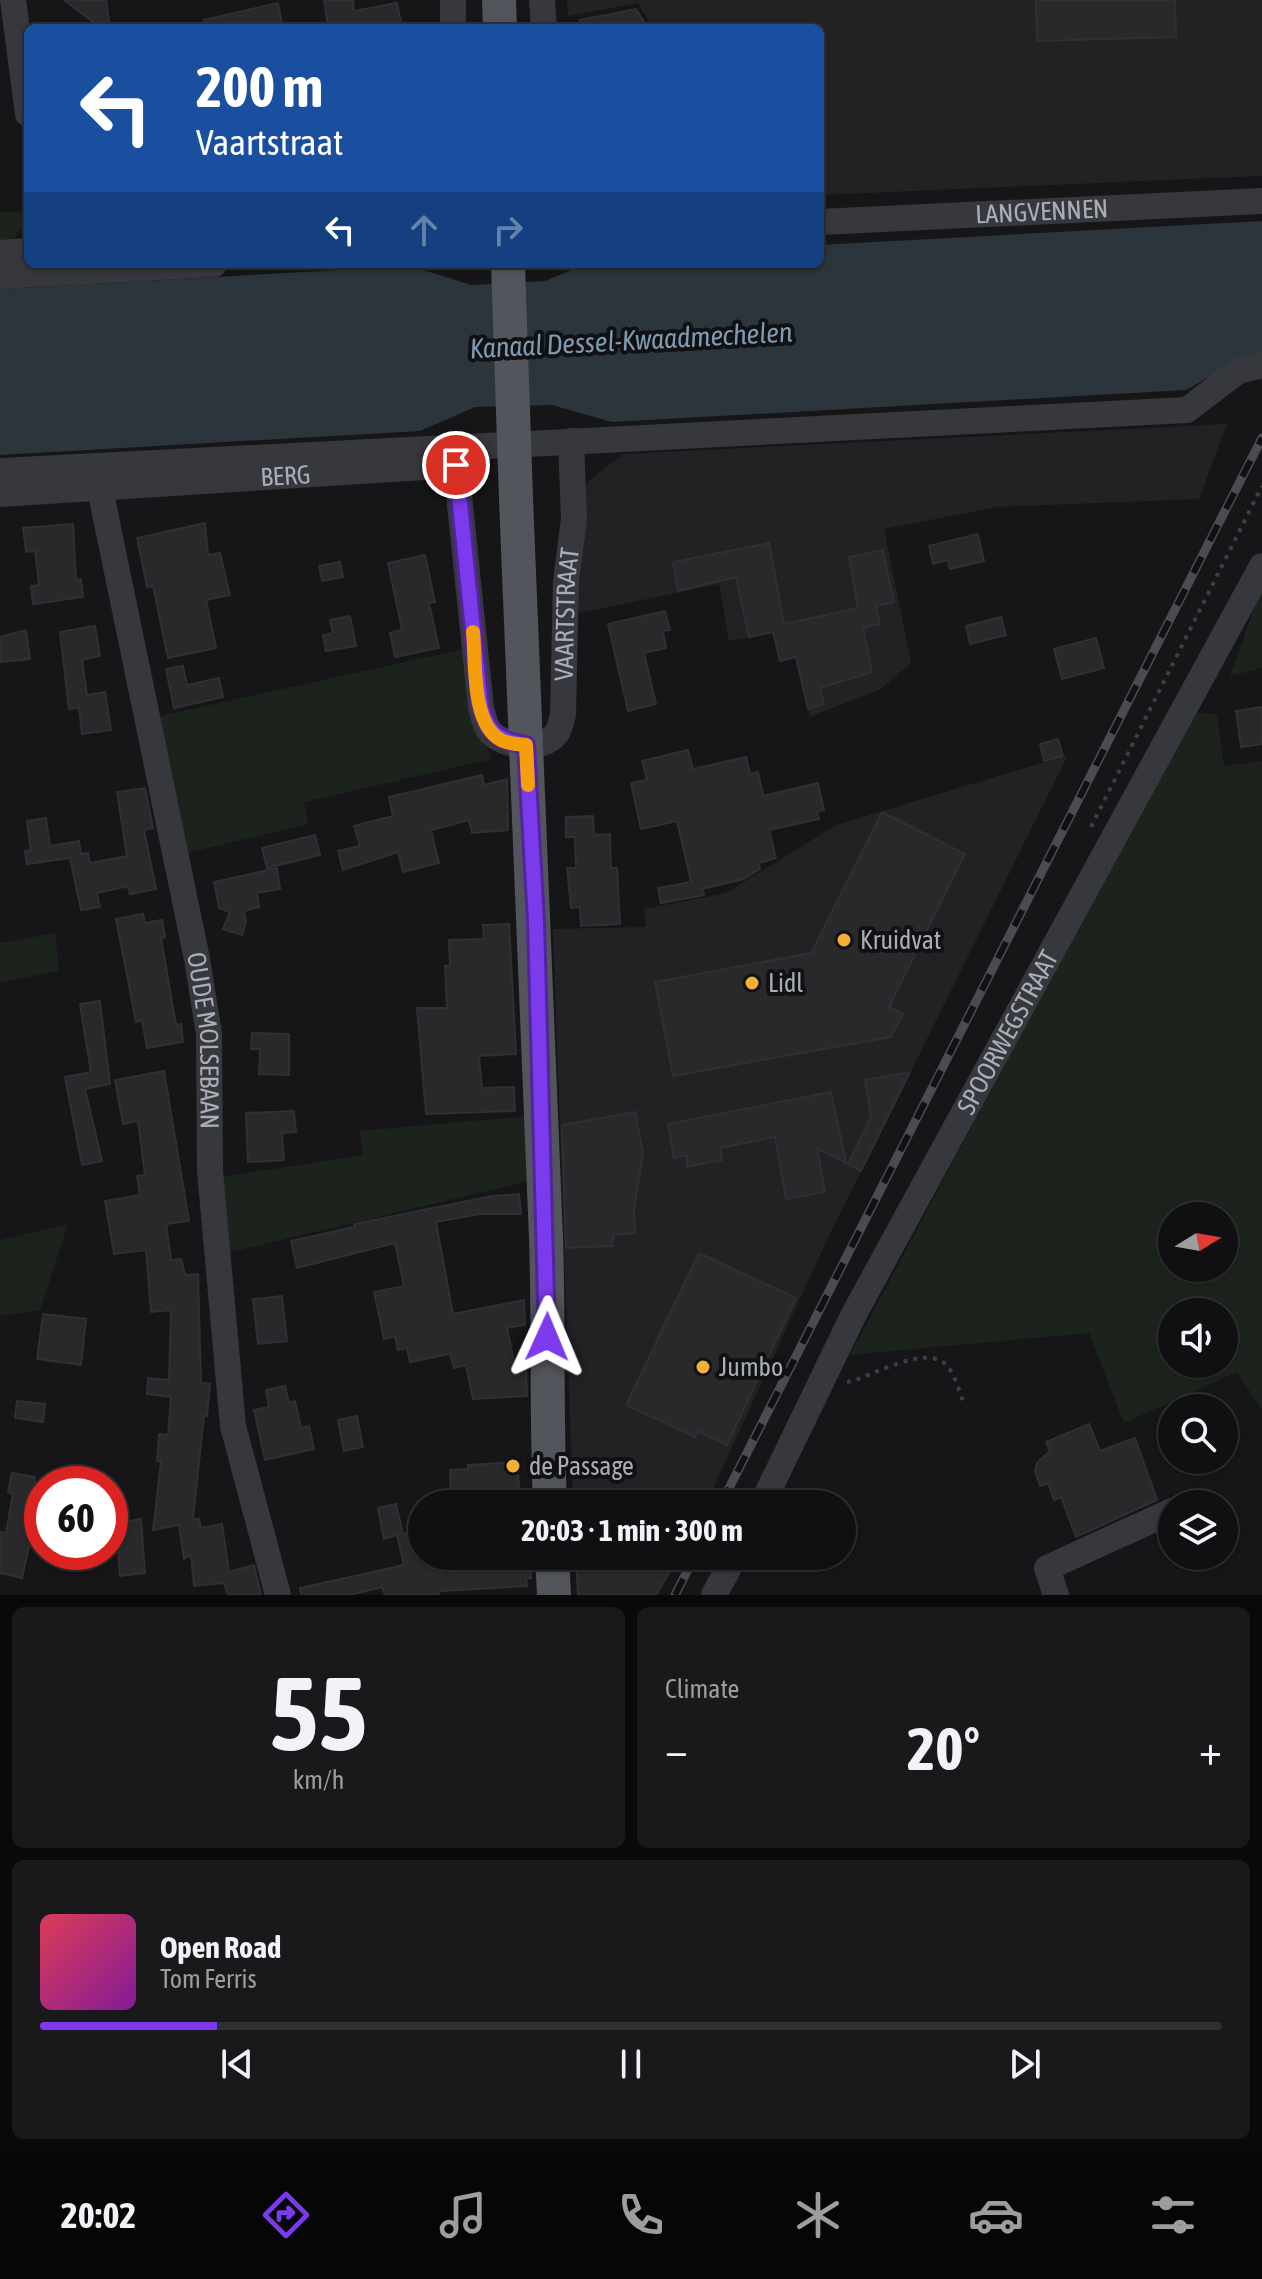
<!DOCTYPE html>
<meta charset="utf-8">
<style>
:root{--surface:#101012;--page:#19191b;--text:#f1f3f6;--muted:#9c9d9f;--line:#303032;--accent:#7c3aed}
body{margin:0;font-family:"Asap Condensed",sans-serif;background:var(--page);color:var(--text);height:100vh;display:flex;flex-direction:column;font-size:30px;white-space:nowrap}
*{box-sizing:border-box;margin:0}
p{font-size:26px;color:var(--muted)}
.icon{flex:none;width:44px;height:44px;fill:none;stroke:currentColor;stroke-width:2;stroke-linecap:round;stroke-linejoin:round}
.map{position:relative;height:1595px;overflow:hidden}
.sheet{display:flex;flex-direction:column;gap:12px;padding:12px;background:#09090a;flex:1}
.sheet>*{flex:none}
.banner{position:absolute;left:24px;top:24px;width:800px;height:244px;border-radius:12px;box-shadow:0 2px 6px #0004,0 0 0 2px var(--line);background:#1a4fa0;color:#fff;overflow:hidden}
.needle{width:52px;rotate:79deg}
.fabs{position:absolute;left:1158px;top:1202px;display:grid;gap:16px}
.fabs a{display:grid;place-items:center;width:80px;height:80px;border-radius:50%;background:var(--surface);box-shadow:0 2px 6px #0004,0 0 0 2px var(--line);font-size:40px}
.speed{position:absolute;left:24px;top:1466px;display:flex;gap:16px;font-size:40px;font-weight:700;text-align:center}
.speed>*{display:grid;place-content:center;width:104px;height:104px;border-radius:50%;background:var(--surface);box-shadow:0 2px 6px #0004,0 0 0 2px var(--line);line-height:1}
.speed .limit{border:12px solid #d22;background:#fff;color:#111}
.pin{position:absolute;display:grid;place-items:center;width:68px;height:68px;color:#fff;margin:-34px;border:4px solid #fff;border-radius:50%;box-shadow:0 2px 8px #0007}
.me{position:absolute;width:88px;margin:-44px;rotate:1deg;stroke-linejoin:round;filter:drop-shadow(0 0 6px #0008)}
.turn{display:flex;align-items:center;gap:28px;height:168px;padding:0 40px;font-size:36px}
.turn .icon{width:104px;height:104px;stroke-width:2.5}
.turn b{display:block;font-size:56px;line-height:68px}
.lanes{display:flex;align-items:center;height:76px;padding:0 40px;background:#0003;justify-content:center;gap:40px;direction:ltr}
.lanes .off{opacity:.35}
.big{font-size:60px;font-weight:700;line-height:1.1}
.sheet .card{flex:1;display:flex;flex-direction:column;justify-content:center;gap:12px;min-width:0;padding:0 28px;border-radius:12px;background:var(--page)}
.sheet .dial{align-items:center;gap:0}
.dial b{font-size:104px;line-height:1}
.song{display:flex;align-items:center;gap:24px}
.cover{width:96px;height:96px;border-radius:12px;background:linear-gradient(135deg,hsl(350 70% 55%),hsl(290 70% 35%))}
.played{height:8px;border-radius:4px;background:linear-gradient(90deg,var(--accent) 15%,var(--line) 15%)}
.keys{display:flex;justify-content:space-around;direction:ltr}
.heat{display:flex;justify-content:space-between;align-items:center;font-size:44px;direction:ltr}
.sheet .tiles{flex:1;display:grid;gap:12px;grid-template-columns:1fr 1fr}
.card:last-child{grid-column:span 2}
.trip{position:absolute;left:408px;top:1490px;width:448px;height:80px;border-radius:40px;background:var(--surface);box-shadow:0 2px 6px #0004,0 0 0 2px var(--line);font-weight:700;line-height:80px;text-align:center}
.tabs{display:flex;height:128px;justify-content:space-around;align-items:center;background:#060607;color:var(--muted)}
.tabs .icon{width:56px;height:56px}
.tabs .active{color:var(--accent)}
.tabs b{font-size:36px;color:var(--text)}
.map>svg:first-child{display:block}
</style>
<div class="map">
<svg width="1262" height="1595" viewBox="0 0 1262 1595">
<rect width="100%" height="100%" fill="#161618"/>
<g fill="#222225">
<polygon points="567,0 1262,0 1262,176 820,195 820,28 653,28 638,3 568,16"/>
<polygon points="1227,424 1199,499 997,507 884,529 911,663 881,689 810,717 789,629 729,641 719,584 575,614 586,483 623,454"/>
<polygon points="1068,755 827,1240 706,1504 573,1504 553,929 646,927 644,909 726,893 836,825"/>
</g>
<g fill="#1c231d" fill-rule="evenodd">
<path d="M 0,212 L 21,212 C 27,226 19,233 9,243 L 0,244 Z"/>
<polygon points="1262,593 1262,668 1230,676 1256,603"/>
<polygon points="464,649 481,734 492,759 304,802 308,824 187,853 160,716"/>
<path d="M 1192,713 L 1217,714 L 1224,766 L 1262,761 L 1262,1410 L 1237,1372 L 1124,1423 L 1089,1333 L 850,1355 ZM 1172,1216 L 1224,1216 L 1224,1268 L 1172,1268 ZM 1172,1312 L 1224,1312 L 1224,1364 L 1172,1364 Z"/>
<polygon points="55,933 59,971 0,982 0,943"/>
<polygon points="528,1116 529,1181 227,1253 221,1177 363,1155 360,1131"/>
<polygon points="68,1224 40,1310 0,1316 0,1240"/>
</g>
<polygon fill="#2c353c" points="1262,221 1262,357 1242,358 1186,390 612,422 552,405 475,407 420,431 0,455 0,289 411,266 471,285 545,281 586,264 820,264 820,245"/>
<g fill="#29292c" stroke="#303034" stroke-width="2">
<polygon points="64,0 106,0 110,28 101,28"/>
<polygon points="324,0 353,0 354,11 397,3 402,28 328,27"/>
<polygon points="1036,0 1175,0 1176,37 1037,41"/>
<polygon points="278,3 283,28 205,28 204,20"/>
<polygon points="636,9 648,28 580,28 580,20"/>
<polygon points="205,523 208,555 220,553 230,595 206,600 216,648 168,658 153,586 147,587 137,538"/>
<polygon points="73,524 76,580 81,579 83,597 33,604 31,586 39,585 35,551 26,552 23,528"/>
<polygon points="978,534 984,561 950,569 948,560 933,564 929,546"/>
<polygon points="769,543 784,624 858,608 849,557 883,550 894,602 876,606 880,624 863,628 872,672 820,688 824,704 808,709 796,657 780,661 773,632 749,637 736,577 678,591 673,562"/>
<polygon points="425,555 435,602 429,603 439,648 395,657 390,633 402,630 388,563"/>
<polygon points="340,562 343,577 322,581 319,566"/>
<polygon points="665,611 670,630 663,631 666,648 644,653 656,704 628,711 608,624"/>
<polygon points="350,616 356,646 326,651 323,635 333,633 330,620"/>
<polygon points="1001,617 1006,635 970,644 966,626"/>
<polygon points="95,626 100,656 82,660 87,695 105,692 111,730 82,734 79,708 69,709 60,632"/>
<polygon points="26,630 30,659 0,662 0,637"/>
<polygon points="1096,638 1104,668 1062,679 1054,649"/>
<polygon points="183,666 187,685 219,678 223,697 174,708 166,669"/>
<polygon points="1262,707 1262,744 1241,747 1236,711"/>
<polygon points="1058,739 1063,756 1044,761 1040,744"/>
<polygon points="688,750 693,769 746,757 750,774 758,772 763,796 818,783 824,810 817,812 819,819 769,830 776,858 759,863 760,869 744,879 702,889 704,895 661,903 658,888 691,882 677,821 641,829 631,783 647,780 642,761"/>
<polygon points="482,775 484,785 507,779 508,830 472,833 469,820 431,830 439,863 403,872 398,852 343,870 338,851 360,846 354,826 393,816 389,797"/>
<polygon points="145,788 153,828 144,830 156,889 130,894 128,886 97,893 100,907 81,910 70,858 27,864 25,851 31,850 27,821 46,818 50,846 79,841 81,854 88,853 90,863 127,856 117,792"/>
<polygon points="882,812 965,854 889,1007 903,1014 891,1037 673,1076 655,982 811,953"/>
<polygon points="593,816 594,835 610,834 611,868 617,868 620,924 581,926 580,907 571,908 567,868 576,868 575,837 566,837 566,817"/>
<polygon points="315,835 320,855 267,868 262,848"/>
<polygon points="277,868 280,889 257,893 259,907 244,911 246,922 242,935 223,929 230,912 219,908 214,882"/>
<polygon points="143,914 145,923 162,920 165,937 161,938 176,1025 181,1024 183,1042 147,1048 142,1020 136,1022 116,919"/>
<polygon points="509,924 516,1054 479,1056 482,1088 514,1087 515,1111 426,1114 417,1008 447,1008 445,966 450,965 449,940 484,939 483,925"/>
<polygon points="100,1001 110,1084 85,1089 102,1161 82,1165 65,1077 91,1072 80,1004"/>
<polygon points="252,1033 289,1034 289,1075 259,1074 260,1049 251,1049"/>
<polygon points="164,1071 189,1221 166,1224 171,1260 181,1259 185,1275 198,1274 201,1383 210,1384 207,1416 204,1415 193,1519 199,1519 201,1528 222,1524 229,1572 254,1565 261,1595 228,1595 224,1583 194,1586 191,1555 184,1559 179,1525 153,1530 161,1461 157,1461 159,1434 168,1435 171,1397 147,1394 148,1378 169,1380 171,1310 151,1312 146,1250 114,1254 105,1201 140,1195 137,1176 145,1175 138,1121 123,1124 115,1080"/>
<polygon points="910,1072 861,1171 848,1164 871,1116 865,1080"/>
<polygon points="831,1092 846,1163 817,1148 825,1192 786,1199 775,1137 720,1148 722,1160 687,1167 687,1155 674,1158 668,1124"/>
<polygon points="294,1111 296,1132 282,1133 284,1160 248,1162 246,1113"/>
<polygon points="635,1112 643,1153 634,1210 635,1233 614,1235 612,1246 566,1248 562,1125"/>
<polygon points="519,1194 521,1214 480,1214 436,1222 453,1314 524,1300 525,1325 507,1328 515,1367 526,1366 527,1396 473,1399 466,1365 454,1368 450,1354 410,1362 407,1348 398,1350 395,1336 384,1339 374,1292 404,1286 395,1243 297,1268 291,1241 354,1227 354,1224 492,1196"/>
<polygon points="699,1253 796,1298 727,1445 697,1431 695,1437 626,1405"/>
<polygon points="282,1296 287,1341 258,1344 253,1299"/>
<polygon points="43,1314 86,1319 81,1365 37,1359"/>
<polygon points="285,1386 289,1403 295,1401 301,1428 309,1426 314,1449 265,1460 254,1410 269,1407 266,1390"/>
<polygon points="17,1401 45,1404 43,1422 15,1418"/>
<polygon points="357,1416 363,1447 344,1451 338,1420"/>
<polygon points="1089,1424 1100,1451 1135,1438 1157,1500 1076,1537 1061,1497 1054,1500 1048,1483 1040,1486 1035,1471 1037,1463 1050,1451 1046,1442"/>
<polygon points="517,1462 520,1499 451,1504 450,1470 468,1469 468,1465"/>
<polygon points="12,1473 35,1477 34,1484 42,1486 39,1520 35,1519 22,1578 0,1573 0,1532 6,1533 13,1494 8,1492"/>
<polygon points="396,1504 403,1534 422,1529 422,1556 529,1556 531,1578 526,1579 527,1586 440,1591 439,1595 385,1595 382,1587 350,1595 301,1595 300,1588 404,1565 397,1535 384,1539 378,1508"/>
<polygon points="141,1519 145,1573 120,1576 118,1548 110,1548 110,1524"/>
<polygon points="576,1556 629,1558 678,1558 656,1595 578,1595"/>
</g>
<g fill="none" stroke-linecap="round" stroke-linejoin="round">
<g stroke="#3d3f44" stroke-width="4" stroke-dasharray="4 6" stroke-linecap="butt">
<polyline points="1091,827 1262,486"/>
<path d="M 847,1382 C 873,1377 926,1342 947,1366 C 955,1374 959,1391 963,1401"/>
</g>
<g stroke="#37383d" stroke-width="26">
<polyline points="13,0 28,114"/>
<polyline points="542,0 544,28"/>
<polyline points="453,28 453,0"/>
<path id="s1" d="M 820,222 L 1262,201"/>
<polyline points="0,253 28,251"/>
<polyline points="0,276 214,264"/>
<path id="s2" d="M 454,447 L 481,707 C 483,715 485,726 490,732 C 504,747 542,752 556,734 C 560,730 561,720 563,715 L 566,581 L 574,519 L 571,441"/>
<polyline points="0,471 1187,410 1238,371 1262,365"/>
<path id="s3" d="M 100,489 L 197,959 L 209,1034 L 210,1171 L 233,1426 L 278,1595"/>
<path id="s4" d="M 0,494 L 471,464"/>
<path id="s5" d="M 762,1504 L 854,1314 L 1262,566"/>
<polyline points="714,1595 735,1556"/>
<polyline points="1056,1595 1047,1568 1172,1511"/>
</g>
<g stroke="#53555c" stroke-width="34">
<polyline points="499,0 500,28"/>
<path d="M 516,499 C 527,745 538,991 546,1238 C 549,1327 546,1415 550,1504"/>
<polyline points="552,1556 554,1595"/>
</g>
<defs>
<g id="rail">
<polyline points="721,1504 1262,438"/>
<polyline points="675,1595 695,1556"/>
</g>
</defs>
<use href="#rail" stroke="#4a4c52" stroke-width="9"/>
<use href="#rail" stroke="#111113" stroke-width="6" stroke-dasharray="18" stroke-linecap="butt"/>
<polyline stroke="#53555c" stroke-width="34" points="508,264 516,499"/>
</g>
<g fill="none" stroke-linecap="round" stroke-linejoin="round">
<defs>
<path id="route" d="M 456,465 L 481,707 C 489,734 498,740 526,745 L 536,921 L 547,1337"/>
</defs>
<use href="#route" stroke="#51269a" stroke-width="20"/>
<use href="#route" stroke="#7c3aed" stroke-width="14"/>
<path stroke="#f59e0b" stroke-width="14" d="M 473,632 C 476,662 471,724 501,740 C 508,744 518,744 526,745 L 528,785"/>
</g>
<g fill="#f2b134" stroke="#111113" stroke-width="3">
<circle cx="844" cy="940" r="8"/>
<circle cx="752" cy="983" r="8"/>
<circle cx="703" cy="1367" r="8"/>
<circle cx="513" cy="1466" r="8"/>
</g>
<g text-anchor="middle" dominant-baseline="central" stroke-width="8" stroke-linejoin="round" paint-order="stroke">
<g font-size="26" fill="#a8adb8" stroke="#111113">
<text stroke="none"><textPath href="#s1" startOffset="222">LANGVENNEN</textPath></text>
<text stroke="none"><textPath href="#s4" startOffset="286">BERG</textPath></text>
<text stroke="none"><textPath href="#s2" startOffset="482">VAARTSTRAAT</textPath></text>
<text stroke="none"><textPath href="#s5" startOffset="532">SPOORWEGSTRAAT</textPath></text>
<text stroke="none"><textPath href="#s3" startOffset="562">OUDE MOLSEBAAN</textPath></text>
</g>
<g font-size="26" fill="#a8adb8" stroke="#111113" text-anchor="start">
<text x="860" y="940">Kruidvat</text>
<text x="768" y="983">Lidl</text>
<text x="719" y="1367">Jumbo</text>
<text x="529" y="1466">de Passage</text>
</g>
<g font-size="28" font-style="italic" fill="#7f9bb3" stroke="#111113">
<text transform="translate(631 340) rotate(-3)">Kanaal Dessel-Kwaadmechelen</text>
</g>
</g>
</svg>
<div class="fabs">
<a><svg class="needle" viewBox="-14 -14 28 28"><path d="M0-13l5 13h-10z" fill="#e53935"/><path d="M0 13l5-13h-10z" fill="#9c9d9f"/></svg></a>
<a><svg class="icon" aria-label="sound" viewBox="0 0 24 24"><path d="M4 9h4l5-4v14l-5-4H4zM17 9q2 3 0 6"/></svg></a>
<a><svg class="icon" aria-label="search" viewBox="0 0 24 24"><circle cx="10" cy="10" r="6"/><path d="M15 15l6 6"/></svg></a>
<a><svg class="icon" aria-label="layers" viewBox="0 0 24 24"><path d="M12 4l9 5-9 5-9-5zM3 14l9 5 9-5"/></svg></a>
</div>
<div class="speed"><div class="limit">60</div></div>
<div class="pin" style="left:456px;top:465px;background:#d93025"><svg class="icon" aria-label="arrive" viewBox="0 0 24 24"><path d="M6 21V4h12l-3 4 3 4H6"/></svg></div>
<svg class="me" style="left:547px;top:1337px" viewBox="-20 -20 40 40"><path d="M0-17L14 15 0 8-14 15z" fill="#7c3aed" stroke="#fff" stroke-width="4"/></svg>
<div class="trip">20:03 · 1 min · 300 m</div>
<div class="banner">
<div class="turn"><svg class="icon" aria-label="left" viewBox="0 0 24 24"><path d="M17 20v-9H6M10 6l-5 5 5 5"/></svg><div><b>200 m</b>Vaartstraat</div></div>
<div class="lanes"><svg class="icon" aria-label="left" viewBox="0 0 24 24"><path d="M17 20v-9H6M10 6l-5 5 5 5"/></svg><svg class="icon off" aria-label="ahead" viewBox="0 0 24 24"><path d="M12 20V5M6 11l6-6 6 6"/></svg><svg class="icon off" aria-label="right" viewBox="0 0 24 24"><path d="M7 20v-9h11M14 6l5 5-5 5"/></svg></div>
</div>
</div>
<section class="sheet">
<div class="tiles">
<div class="card dial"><b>55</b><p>km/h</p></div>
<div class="card"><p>Climate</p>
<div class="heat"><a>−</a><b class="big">20°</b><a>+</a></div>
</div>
<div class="card">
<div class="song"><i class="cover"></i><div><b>Open Road</b><p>Tom Ferris</p></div></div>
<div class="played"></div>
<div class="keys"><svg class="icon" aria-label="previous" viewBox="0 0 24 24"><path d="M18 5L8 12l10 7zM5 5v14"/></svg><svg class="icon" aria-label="pause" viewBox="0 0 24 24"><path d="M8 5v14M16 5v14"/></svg><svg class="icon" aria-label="next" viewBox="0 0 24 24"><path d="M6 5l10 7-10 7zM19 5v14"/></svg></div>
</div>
</div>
</section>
<nav class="tabs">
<b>20:02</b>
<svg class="icon active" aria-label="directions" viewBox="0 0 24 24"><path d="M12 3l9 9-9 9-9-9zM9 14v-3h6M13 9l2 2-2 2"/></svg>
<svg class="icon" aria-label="music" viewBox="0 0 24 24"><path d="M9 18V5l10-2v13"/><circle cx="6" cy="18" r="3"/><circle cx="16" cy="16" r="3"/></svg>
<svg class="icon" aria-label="phone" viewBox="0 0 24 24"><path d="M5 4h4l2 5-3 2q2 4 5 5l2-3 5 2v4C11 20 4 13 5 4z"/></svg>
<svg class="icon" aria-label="climate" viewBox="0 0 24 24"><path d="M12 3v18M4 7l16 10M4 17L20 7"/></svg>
<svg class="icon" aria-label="car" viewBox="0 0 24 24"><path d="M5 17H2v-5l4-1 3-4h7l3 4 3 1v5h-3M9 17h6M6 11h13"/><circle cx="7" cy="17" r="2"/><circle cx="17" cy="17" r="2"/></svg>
<svg class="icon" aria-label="filters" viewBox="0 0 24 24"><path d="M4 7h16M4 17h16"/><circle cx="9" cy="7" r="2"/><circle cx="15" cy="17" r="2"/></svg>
</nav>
